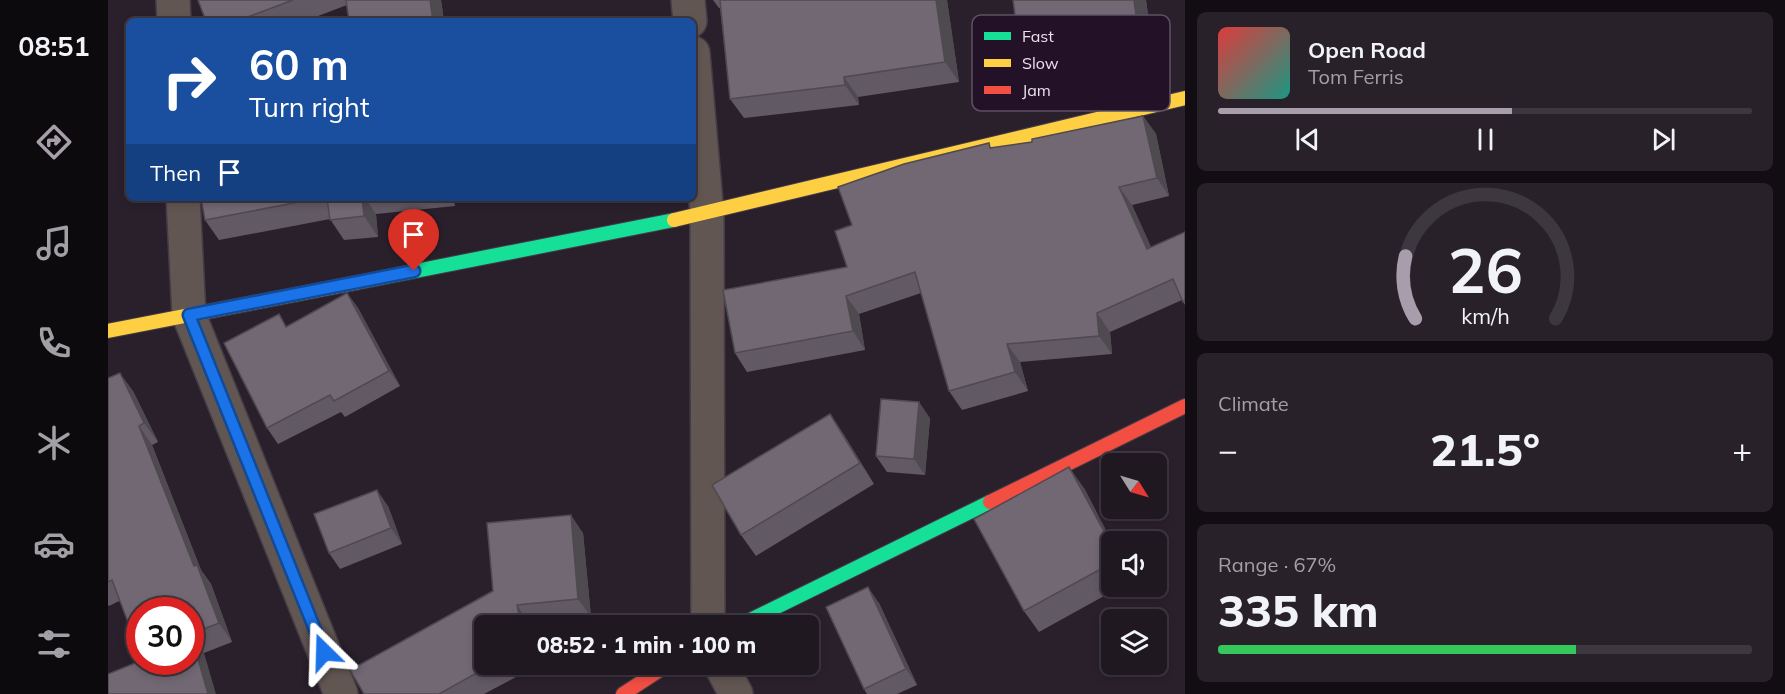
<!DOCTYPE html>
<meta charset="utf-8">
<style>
:root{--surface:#201821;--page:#28212a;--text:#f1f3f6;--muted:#a2a0a5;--line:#3d373f;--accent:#a89daa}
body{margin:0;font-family:Mulish,sans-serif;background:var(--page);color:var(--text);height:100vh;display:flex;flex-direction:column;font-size:22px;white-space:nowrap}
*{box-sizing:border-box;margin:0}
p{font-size:20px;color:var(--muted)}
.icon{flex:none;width:33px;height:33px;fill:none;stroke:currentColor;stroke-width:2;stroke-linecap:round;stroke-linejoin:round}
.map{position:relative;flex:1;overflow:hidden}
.panel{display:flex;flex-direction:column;gap:12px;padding:12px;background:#120d12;width:600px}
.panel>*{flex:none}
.top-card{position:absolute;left:18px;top:18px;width:570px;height:183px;border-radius:9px;box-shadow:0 3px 9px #0003,0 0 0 2px var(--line);background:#1a4fa0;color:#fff;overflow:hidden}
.needle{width:39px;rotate:127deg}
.buttons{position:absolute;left:993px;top:453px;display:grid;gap:12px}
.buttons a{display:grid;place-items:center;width:66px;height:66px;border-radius:9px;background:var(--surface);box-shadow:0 3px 9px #0003,0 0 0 2px var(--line);font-size:30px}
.speed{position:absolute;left:18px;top:597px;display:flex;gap:12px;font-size:30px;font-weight:700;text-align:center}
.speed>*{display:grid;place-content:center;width:78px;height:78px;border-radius:50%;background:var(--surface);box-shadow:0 3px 9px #0003,0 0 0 2px var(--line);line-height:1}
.speed .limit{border:9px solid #d22;background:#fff;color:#111}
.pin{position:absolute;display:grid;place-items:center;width:51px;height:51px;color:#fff;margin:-62px -26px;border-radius:50% 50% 50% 0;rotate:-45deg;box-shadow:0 0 6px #0007}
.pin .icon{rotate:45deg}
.me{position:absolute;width:66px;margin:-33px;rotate:338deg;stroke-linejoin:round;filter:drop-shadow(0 0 4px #0008)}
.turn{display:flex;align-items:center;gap:21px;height:126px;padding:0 24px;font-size:27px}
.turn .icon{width:78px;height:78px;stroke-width:2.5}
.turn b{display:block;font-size:42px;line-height:51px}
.then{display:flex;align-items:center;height:57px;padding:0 24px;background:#0003;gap:12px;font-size:22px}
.big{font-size:45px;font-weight:800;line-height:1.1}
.panel .widget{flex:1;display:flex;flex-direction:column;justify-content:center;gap:9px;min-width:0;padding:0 21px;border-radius:9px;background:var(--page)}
.panel .dial{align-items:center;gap:0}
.dial svg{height:156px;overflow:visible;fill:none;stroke:var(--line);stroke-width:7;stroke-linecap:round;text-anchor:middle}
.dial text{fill:var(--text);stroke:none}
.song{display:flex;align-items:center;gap:18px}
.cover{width:72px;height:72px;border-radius:9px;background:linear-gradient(135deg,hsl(0 70% 55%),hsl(170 70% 35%))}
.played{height:6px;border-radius:3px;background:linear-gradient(90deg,var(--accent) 55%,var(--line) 55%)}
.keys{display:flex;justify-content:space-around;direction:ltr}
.heat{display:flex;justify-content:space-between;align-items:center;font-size:33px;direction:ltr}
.charge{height:9px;border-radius:4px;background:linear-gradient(90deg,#34c759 67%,var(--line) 0)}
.trip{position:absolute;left:366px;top:615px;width:345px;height:60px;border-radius:9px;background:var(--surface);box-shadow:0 3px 9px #0003,0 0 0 2px var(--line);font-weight:800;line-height:60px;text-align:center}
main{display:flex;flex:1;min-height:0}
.dock{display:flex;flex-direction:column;width:108px;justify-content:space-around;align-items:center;background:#0d0a0d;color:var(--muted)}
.dock .icon{width:42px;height:42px}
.dock .current{color:var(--accent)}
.dock b{font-size:27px;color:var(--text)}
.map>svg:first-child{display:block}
</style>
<main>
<nav class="dock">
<b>08:51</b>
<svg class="icon current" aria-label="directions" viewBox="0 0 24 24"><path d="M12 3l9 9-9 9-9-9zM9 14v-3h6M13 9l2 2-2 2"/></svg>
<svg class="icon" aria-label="music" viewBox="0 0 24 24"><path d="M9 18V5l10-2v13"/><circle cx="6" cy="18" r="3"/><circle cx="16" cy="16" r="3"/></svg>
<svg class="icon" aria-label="phone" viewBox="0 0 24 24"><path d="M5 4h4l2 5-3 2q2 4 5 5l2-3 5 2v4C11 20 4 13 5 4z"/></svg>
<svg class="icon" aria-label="climate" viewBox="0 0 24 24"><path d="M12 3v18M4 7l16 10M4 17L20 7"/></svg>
<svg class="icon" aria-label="car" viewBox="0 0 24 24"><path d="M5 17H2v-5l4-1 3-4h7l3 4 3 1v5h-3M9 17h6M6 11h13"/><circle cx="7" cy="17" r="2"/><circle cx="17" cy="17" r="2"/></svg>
<svg class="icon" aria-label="filters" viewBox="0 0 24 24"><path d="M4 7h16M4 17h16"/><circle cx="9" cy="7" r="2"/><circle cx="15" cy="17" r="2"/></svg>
</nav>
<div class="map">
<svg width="1077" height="694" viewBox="0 0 1077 694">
<rect width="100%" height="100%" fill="#2a202c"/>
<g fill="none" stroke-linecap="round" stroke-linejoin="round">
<defs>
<g id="street">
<polyline points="65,0 66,21"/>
<polyline points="580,0 582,21"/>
<polyline points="585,53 599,214 600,626"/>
<polyline points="75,198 81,315 233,694"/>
<polyline points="612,664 628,694"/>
</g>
<g id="fast">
<polyline points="247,283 566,220"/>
<polyline points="630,626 882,502"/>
</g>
<g id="slow">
<polyline points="566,220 1077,98"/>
<polyline points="0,331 247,283"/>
</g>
<g id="jam">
<polyline points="882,502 1077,406"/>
<polyline points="515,694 561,664"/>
</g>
</defs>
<use href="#street" stroke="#443c46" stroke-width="36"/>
<use href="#fast" stroke="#443c46" stroke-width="16"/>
<use href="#slow" stroke="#443c46" stroke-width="16"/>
<use href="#jam" stroke="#443c46" stroke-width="16"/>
<use href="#street" stroke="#625652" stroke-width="33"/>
<use href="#fast" stroke="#16e098" stroke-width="14"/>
<use href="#slow" stroke="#ffcf43" stroke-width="14"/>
<use href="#jam" stroke="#f24e42" stroke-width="14"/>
</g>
<g fill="#615963">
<polygon points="90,0 333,0 336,21 239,5 197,21 98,21"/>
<polygon points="605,0 839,0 851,82 750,97 751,105 636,118 622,99 612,8 611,8"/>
<polygon points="1038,0 1044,44 925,59 910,37"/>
<polygon points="1035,116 1048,134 1061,196 1024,205 1043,247 1077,232 1077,305 1074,300 1002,332 1004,354 912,362 920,391 854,410 841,391 813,293 751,314 757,350 639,372 627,353 739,267 744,225 884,148 924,142"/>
<polygon points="93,198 346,198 347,206 268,214 270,237 236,240 222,219 111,240 97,220"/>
<polygon points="239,293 250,308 292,386 237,417 233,412 170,444 159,428 180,326"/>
<polygon points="0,378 25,391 50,442 44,445 93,570 103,584 124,642 96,653 82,662 11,601 1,606 0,605"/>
<polygon points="722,414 736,435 766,484 648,556 633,535"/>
<polygon points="822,418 817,475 779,472 768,456"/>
<polygon points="976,488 1004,542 1004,586 1014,586 931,632 916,611"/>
<polygon points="280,506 294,544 232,569 221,553"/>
<polygon points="475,533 483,617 421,623 376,664 430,664 432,671 410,676 376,694 256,694 385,591"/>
<polygon points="771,603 809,685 789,694 759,694 756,689"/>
</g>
<g fill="#4f4950">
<polygon points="322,0 333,0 336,21 325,21"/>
<polygon points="828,0 839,0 851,82 837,62"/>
<polygon points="1026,0 1038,0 1044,44 1029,23"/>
<polygon points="736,77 750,97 751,105 737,85"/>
<polygon points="1035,116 1048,134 1061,196 1049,178"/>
<polygon points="1011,187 1024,205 1052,267 1039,249"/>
<polygon points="254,198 257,198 268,214 270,237 256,216"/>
<polygon points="342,198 346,198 347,206"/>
<polygon points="239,293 250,308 292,386 281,371"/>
<polygon points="738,296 751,314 757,350 745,331"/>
<polygon points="989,313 1002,332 1004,354 991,336"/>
<polygon points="899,344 912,362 920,391 907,372"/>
<polygon points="12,373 25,391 50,442 36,423"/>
<polygon points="811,402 822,418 817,475 806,459"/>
<polygon points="722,414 736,435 766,484 752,463"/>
<polygon points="31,426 44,445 93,570 103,584 124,642 111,623 86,566"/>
<polygon points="961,467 976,488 1004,542 1004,546"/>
<polygon points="269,490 280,506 294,544 283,528"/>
<polygon points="463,515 475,533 483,617 470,599"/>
<polygon points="760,587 771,603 809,685 798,669"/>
<polygon points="409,605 421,623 422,626 413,626"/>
<polygon points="83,634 96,653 108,694 100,694"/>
</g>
<g fill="#716873" stroke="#4f4950" stroke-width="1.5">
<polygon points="90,0 185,0 129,21 98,21"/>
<polygon points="238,0 322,0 325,21 241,21"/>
<polygon points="612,0 828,0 837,62 736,77 737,85 622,99"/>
<polygon points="905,0 1026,0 1029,23 910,37"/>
<polygon points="1035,116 1049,178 1011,187 1039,249 1077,232 1077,300 1075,302 1065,279 989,313 991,336 899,344 907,372 841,391 807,272 738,296 745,331 627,353 615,290 739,267 727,231 744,225 730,187 796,164 881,143 882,148 924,142 924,139"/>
<polygon points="93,198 212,198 97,220"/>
<polygon points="219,198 254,198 256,216 222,220"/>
<polygon points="239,293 281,371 226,401 222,395 159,428 116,343 171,314 178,327"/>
<polygon points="12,373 36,423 31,426 86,566 89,565 111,623 83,634 100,694 0,694 0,674 32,661 82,662 82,610 32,610 32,654 4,580 0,582 0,378"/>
<polygon points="773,399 811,402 806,459 768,456"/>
<polygon points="722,414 752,463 633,535 604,485"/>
<polygon points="961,467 1004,546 1004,563 916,611 866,519"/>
<polygon points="269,490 283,528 221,553 206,514"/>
<polygon points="463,515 470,599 409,605 413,626 376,626 376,664 385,664 331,694 256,694 242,670 385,591 379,523"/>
<polygon points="760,587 798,669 756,689 718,607"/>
</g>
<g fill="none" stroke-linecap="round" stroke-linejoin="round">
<defs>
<polyline id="route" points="216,652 81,315 306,271"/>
</defs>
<use href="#route" stroke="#114b97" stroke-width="15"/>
<use href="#route" stroke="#1a73e8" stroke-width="10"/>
</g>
<rect x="864" y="15" width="198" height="96" rx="9" fill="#231227" stroke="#5f5063" stroke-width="1.5"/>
<rect x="876" y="32" width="27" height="8" fill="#16e098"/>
<rect x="876" y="59" width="27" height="8" fill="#ffcf43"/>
<rect x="876" y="86" width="27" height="8" fill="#f24e42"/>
<g font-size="16" fill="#ece0ee">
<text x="914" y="42">Fast</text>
<text x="914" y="69">Slow</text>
<text x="914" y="96">Jam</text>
</g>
</svg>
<div class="buttons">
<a><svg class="needle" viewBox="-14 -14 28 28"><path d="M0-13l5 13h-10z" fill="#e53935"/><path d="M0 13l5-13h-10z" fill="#a2a0a5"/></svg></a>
<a><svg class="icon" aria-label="sound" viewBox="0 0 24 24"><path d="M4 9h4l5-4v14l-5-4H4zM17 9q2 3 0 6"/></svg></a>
<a><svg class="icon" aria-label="layers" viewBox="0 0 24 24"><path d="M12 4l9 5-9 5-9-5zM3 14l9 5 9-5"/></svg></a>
</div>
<div class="speed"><div class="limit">30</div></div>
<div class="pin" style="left:306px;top:271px;background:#d93025"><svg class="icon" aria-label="arrive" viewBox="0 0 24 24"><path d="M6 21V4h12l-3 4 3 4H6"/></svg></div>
<svg class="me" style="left:216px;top:652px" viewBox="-20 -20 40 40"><path d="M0-17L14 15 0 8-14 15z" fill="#1a73e8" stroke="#fff" stroke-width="4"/></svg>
<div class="trip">08:52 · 1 min · 100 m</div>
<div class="top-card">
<div class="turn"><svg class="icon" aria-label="right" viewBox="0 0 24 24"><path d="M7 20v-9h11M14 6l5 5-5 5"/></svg><div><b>60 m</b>Turn right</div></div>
<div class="then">Then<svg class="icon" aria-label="arrive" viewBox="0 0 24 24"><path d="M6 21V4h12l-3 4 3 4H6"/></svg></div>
</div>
</div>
<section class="panel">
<div class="widget">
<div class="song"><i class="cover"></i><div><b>Open Road</b><p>Tom Ferris</p></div></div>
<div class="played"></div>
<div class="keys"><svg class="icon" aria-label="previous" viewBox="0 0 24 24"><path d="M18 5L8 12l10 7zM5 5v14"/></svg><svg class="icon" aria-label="pause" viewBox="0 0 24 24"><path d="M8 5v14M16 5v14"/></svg><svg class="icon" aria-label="next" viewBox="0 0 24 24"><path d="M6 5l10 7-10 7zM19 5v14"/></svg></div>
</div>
<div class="widget dial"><svg viewBox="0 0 100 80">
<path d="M14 69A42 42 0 1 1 86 69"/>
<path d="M14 69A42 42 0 0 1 9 37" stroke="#a89daa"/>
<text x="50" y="56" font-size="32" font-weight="700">26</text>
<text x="50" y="72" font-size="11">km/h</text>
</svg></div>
<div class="widget"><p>Climate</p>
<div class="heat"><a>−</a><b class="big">21.5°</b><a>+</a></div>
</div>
<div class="widget"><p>Range · 67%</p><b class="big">335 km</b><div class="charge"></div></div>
</section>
</main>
